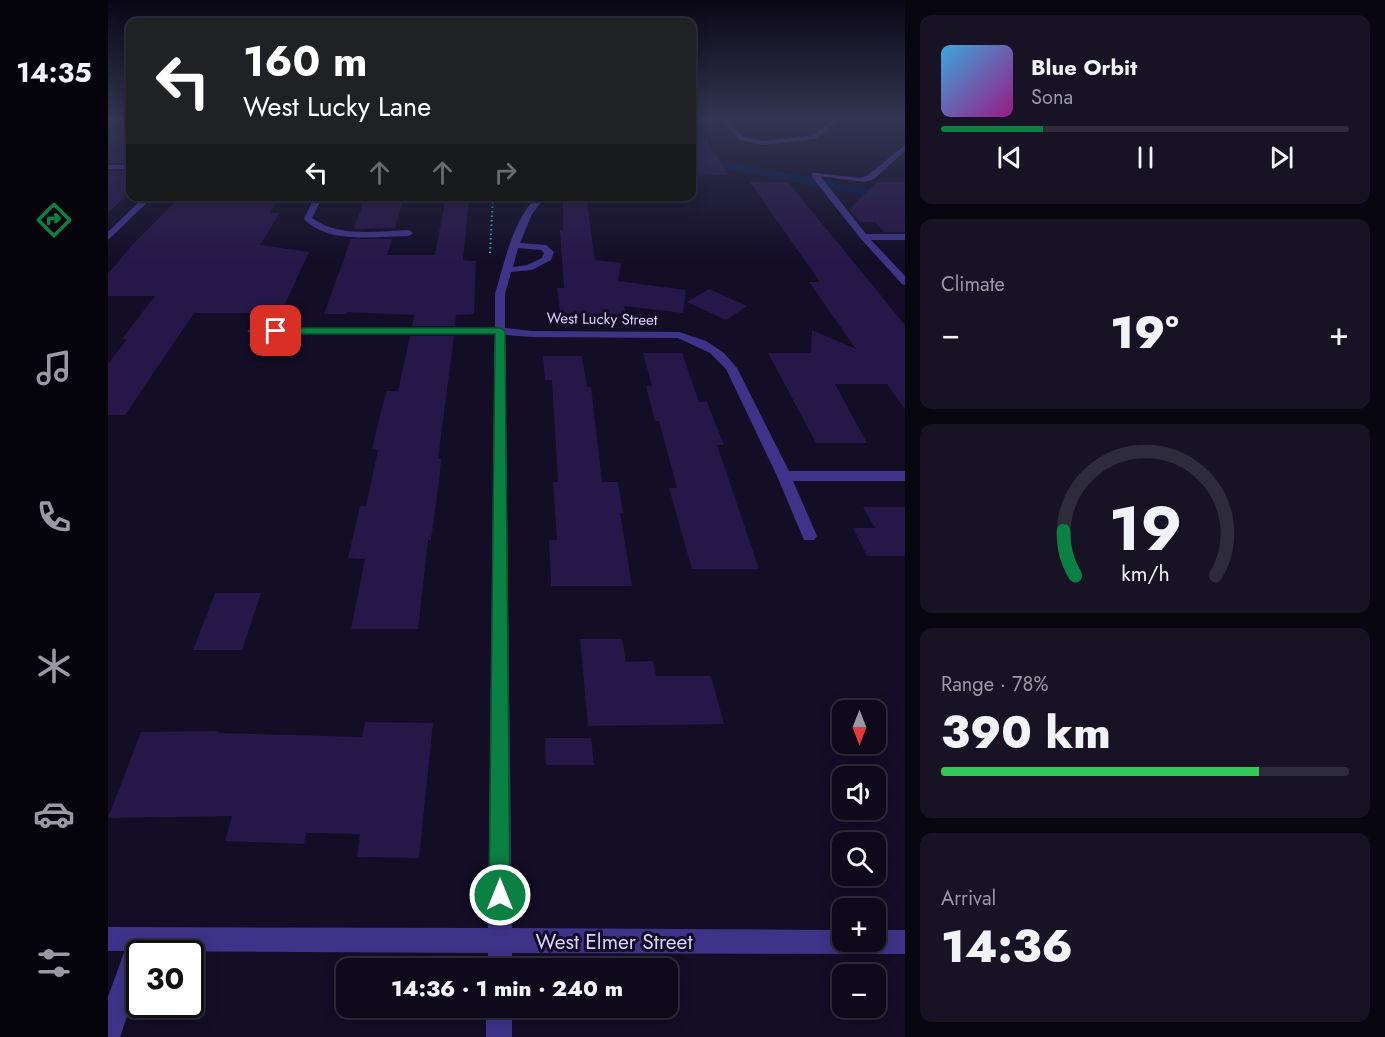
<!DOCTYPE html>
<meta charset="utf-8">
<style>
:root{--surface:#0e0a1c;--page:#171325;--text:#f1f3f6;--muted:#9b9aa3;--line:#2e2b3b;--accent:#0b8043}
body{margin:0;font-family:Jost,sans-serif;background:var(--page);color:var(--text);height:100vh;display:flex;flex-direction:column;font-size:22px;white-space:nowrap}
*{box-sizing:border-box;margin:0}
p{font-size:20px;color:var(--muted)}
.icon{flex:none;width:33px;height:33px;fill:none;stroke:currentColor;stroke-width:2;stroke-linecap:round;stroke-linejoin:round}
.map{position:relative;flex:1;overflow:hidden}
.drawer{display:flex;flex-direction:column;gap:15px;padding:15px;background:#08060f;width:480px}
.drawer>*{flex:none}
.banner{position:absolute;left:18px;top:18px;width:570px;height:183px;border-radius:12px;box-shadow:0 3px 15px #0003,0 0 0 2px var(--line);background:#202124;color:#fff;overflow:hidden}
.needle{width:39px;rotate:180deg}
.tools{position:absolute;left:724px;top:700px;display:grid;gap:12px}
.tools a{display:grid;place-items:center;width:54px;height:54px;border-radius:12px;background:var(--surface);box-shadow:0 3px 15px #0003,0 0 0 2px var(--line);font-size:30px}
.speed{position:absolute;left:18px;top:940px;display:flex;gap:12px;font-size:30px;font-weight:700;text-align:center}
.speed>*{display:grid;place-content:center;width:78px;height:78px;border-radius:50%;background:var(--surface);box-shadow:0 3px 15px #0003,0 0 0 2px var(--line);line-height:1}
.speed .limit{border:3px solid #111;border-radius:9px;background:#fff;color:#111}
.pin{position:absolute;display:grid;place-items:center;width:51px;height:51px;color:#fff;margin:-26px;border-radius:12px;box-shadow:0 3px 9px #0006}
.me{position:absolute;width:66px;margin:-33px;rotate:0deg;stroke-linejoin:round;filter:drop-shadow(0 0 4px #0008)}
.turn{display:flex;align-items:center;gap:21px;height:126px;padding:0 18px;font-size:27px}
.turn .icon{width:78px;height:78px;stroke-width:2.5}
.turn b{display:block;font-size:42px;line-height:51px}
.lanes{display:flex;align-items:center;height:57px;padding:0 18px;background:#0003;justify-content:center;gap:30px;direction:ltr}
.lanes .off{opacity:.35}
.big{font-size:45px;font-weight:800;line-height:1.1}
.drawer .widget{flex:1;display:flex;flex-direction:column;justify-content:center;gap:9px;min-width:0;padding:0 21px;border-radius:12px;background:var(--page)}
.drawer .dial{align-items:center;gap:0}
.dial svg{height:156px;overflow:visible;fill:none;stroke:var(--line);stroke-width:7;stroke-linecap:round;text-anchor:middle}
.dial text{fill:var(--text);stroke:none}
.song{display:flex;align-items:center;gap:18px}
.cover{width:72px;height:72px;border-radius:9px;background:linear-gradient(135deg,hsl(200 70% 55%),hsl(310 70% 35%))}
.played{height:6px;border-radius:3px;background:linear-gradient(90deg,var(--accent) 25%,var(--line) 25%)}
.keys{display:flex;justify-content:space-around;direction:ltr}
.heat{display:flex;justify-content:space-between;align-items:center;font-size:33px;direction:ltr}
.charge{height:9px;border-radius:4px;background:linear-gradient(90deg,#34c759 78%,var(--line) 0)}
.trip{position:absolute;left:228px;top:958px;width:342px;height:60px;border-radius:12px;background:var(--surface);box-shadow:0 3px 15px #0003,0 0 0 2px var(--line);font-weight:800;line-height:60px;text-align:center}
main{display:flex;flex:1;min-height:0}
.menu{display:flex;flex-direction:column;width:108px;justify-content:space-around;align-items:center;background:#06040b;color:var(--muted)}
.menu .icon{width:42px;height:42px}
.menu .selected{color:var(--accent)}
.menu b{font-size:27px;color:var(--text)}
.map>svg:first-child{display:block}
</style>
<main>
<nav class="menu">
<b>14:35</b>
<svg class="icon selected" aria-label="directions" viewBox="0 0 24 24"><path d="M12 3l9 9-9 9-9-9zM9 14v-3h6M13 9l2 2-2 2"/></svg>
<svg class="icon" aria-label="music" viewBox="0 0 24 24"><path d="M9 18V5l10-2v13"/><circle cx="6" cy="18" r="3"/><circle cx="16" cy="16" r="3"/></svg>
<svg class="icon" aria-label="phone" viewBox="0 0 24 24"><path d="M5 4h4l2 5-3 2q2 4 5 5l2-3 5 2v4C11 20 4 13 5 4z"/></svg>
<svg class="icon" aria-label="climate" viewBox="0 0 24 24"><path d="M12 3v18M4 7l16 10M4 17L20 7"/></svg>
<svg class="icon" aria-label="car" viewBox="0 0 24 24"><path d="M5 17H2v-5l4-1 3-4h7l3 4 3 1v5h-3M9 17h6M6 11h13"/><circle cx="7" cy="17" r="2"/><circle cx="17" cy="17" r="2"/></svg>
<svg class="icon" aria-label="filters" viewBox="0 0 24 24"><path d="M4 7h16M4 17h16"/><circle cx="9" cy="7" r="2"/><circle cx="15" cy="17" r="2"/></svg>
</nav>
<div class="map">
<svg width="797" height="1037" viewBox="0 0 797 1037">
<rect width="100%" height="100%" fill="#130d26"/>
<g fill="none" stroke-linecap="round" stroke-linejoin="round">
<polygon fill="#051746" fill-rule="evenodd" points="584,155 781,192 788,196 781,200 584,163"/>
</g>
<g fill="#261749">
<polygon points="22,118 22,163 0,163 0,124"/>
<polygon points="584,121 598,142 599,141 621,175 584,176"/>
<polygon points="0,171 22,171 22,192 0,213"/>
<polygon points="642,182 680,182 797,325 797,409 779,384 727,384 759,443 708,443 660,353 703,353 704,330 748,349 701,282 712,282"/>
<polygon points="769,182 797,182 797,232 776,232 767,222 752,222 741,209"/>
<polygon points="73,196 171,196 162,213 172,213 152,245 201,252 173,313 86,313 17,415 0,415 0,364 19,339 14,339 47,296 0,296 0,274 24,245"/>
<polygon points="455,196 478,196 487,260 513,263 510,281 578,290 575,313 516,306 518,314 452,313 449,288 456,288 452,230 455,230"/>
<polygon points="361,199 355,260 368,261 366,314 348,315 347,326 304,326 306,315 239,312 239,314 216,314 243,239 284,239 279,255 327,255 337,201"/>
<polygon points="255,203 294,203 287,228 246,229"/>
<polygon points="601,289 639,306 618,320 579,302"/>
<polygon points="302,336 346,336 330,459 333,459 331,481 323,540 320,540 310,629 243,629 257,559 240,558 252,506 258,506 270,450 264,449 273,411 279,391 290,391"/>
<polygon points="535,353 574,353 591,402 599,402 616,445 609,445 651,569 584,569 561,488 569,488 551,421 547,421 538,386 544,386"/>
<polygon points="435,356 474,356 479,387 483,387 494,482 510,482 515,513 512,513 524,586 443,586 441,540 449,540 445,482 450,482 444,380 437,380"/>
<polygon points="755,507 797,507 797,556 759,556 745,528 767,528"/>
<polygon points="107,593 153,593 134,650 85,650"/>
<polygon points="472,639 514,639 518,662 545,661 548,676 603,676 616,724 480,726"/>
<polygon points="257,722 325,723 311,858 249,857 252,834 198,833 196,844 117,841 124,816 0,818 33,732 111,731 111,733 254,737"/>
<polygon points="437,738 483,738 486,765 438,765"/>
</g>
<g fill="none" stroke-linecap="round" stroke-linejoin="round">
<polyline stroke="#24bbc1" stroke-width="2" stroke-dasharray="1.5 3" stroke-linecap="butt" points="382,253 385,196"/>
<g fill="#3f3389" fill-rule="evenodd">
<polygon points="612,118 618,118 635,137 654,141 703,136 727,118 734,118 707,139 654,145 631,140"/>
<polygon points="797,145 797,151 766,179 756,182 703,175 707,173 753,178 760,175"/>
<path d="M 429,196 L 438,196 L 424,214 L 412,243 L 438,245 L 446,252 L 443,260 L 424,270 L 403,272 L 397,294 L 388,296 L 387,294 C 397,261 404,222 429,196 ZM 410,248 L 433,250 L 436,253 L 434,258 L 419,265 L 405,267 Z"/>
<polygon points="33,927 42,930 45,939 40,954 32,954 32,979 12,1037 0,1037 0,997 24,930"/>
</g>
<g fill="#3f3389" fill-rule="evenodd">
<rect x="0" y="165" width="22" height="4"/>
<polygon points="704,173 710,173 758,234 797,234 797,240 763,240 797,276 797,285 794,284 753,239 704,177"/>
<polygon points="37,196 46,196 0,240 0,232"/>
<path d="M 207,196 L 215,196 L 204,218 C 231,238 270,231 301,230 L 305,233 L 301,236 C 268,236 221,245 196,219 Z"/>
<polygon points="392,291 397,294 397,328 424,331 571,332 598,341 616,353 629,368 681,471 797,471 797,481 685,481 709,536 706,540 696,540 669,476 618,369 602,353 570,338 424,337 397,335 404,928 735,930 735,942 768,942 768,930 797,930 797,954 404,953 404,969 380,969 380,953 0,951 0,927 380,928 387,334 144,334 139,331 144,328 387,328 387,294"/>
<rect x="378" y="1008" width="26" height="29"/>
</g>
</g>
<linearGradient id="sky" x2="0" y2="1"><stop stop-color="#0a0715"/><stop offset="0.45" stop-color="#333552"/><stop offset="1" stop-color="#333552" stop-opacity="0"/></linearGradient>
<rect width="797" height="263" fill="url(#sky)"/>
<polygon fill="#0b8043" stroke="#07532c" stroke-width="1.5" points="392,328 397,331 402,895 399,902 392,905 384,902 381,895 387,334 168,334 163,331 168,328"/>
<g text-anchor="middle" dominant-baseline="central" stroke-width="6" stroke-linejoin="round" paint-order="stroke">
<g font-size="15" fill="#dbd1ff" stroke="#130d26">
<text transform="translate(494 319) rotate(1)">West Lucky Street</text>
</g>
<g font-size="21" fill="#dbd1ff" stroke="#130d26">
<text x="506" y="942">West Elmer Street</text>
</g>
</g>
</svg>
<div class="tools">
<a><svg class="needle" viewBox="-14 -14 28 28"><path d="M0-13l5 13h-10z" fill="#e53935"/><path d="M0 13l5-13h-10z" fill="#9b9aa3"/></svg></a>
<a><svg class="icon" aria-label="sound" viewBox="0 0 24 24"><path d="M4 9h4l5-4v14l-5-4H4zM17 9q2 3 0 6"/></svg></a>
<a><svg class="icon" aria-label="search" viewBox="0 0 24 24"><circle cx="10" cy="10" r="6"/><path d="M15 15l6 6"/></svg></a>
<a>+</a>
<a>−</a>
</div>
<div class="speed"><div class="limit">30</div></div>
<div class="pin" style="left:168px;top:331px;background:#d93025"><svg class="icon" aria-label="arrive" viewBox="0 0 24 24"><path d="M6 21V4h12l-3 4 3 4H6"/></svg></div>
<svg class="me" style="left:392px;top:895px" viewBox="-20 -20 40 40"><circle r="17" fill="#0b8043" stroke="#fff" stroke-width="3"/><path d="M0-11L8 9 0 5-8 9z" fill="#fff"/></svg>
<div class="trip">14:36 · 1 min · 240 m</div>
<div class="banner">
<div class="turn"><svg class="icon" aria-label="left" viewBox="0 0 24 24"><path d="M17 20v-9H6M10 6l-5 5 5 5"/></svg><div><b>160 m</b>West Lucky Lane</div></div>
<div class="lanes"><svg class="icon" aria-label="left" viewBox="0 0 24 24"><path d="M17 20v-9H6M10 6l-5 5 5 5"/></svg><svg class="icon off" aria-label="ahead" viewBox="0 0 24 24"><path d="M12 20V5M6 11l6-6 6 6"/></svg><svg class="icon off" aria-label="ahead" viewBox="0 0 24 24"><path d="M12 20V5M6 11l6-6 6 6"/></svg><svg class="icon off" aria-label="right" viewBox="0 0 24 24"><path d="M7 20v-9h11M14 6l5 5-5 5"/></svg></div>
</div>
</div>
<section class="drawer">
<div class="widget">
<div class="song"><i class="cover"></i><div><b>Blue Orbit</b><p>Sona</p></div></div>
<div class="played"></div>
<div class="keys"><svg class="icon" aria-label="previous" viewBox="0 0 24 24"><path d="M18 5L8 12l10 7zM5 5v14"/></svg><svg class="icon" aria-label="pause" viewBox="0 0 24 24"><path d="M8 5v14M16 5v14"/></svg><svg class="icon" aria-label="next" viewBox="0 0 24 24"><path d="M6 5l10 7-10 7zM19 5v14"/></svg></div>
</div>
<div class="widget"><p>Climate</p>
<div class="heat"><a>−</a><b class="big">19°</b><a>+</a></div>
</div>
<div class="widget dial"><svg viewBox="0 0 100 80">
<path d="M14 69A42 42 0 1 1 86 69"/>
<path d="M14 69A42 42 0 0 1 8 46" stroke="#0b8043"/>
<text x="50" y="56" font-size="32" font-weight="700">19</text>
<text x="50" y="72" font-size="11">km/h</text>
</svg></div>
<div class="widget"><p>Range · 78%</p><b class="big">390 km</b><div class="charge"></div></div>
<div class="widget"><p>Arrival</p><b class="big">14:36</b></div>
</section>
</main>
